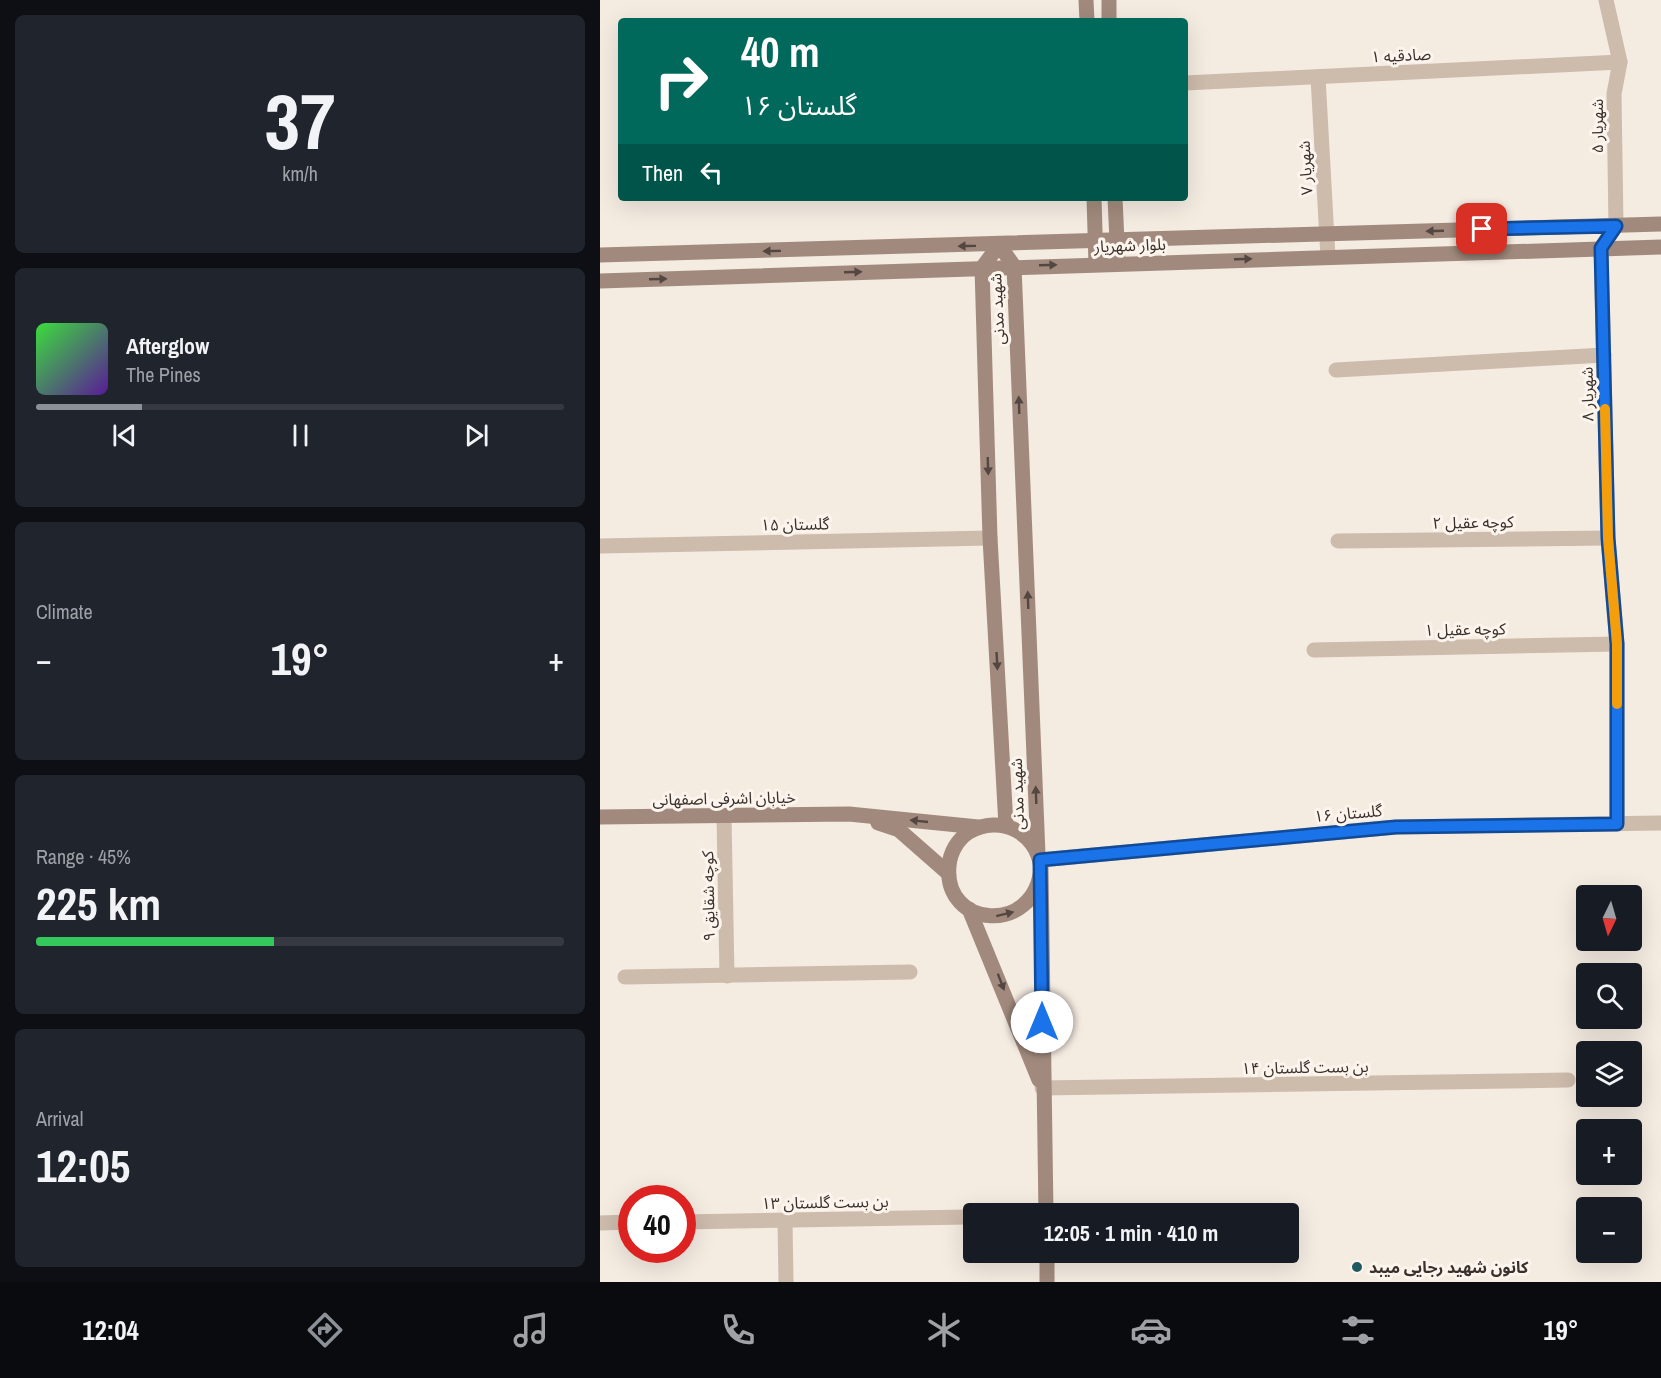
<!DOCTYPE html>
<meta charset="utf-8">
<style>
:root{--surface:#171b24;--page:#20242c;--text:#f1f3f6;--muted:#9ea1a6;--line:#363941;--accent:#8c9099}
body{margin:0;font-family:"Archivo Narrow","Noto Sans Arabic",sans-serif;background:var(--page);color:var(--text);height:100vh;display:flex;flex-direction:column;font-size:22px;white-space:nowrap}
*{box-sizing:border-box;margin:0}
p{font-size:20px;color:var(--muted)}
.icon{flex:none;width:33px;height:33px;fill:none;stroke:currentColor;stroke-width:2;stroke-linecap:round;stroke-linejoin:round}
.map{position:relative;flex:1;overflow:hidden}
.panel{display:flex;flex-direction:column;gap:15px;padding:15px;background:#0d0f14;width:600px}
.panel>*{flex:none}
.banner{position:absolute;left:18px;top:18px;width:570px;height:183px;border-radius:6px;box-shadow:0 6px 24px #0002;background:#00695c;color:#fff;overflow:hidden}
.needle{width:39px;rotate:185deg}
.controls{position:absolute;left:976px;top:885px;display:grid;gap:12px}
.controls a{display:grid;place-items:center;width:66px;height:66px;border-radius:6px;background:var(--surface);box-shadow:0 6px 24px #0002;font-size:30px}
.speed{position:absolute;left:18px;top:1185px;display:flex;gap:12px;font-size:30px;font-weight:700;text-align:center}
.speed>*{display:grid;place-content:center;width:78px;height:78px;border-radius:50%;background:var(--surface);box-shadow:0 6px 24px #0002;line-height:1}
.speed .limit{border:9px solid #d22;background:#fff;color:#111}
.pin{position:absolute;display:grid;place-items:center;width:51px;height:51px;color:#fff;margin:-26px;border-radius:12px;box-shadow:0 3px 9px #0006}
.me{position:absolute;width:66px;margin:-33px;rotate:0deg;stroke-linejoin:round;filter:drop-shadow(0 0 4px #0008)}
.turn{display:flex;align-items:center;gap:21px;height:126px;padding:0 24px;font-size:27px}
.turn .icon{width:78px;height:78px;stroke-width:2.5}
.turn b{display:block;font-size:42px;line-height:51px}
.then{display:flex;align-items:center;height:57px;padding:0 24px;background:#0003;gap:12px;font-size:22px}
.big{font-size:45px;font-weight:700;line-height:1.1}
.panel .widget{flex:1;display:flex;flex-direction:column;justify-content:center;gap:9px;min-width:0;padding:0 21px;border-radius:9px;background:var(--page)}
.panel .dial{align-items:center;gap:0}
.dial b{font-size:78px;line-height:1}
.song{display:flex;align-items:center;gap:18px}
.cover{width:72px;height:72px;border-radius:9px;background:linear-gradient(135deg,hsl(120 70% 55%),hsl(270 70% 35%))}
.played{height:6px;border-radius:3px;background:linear-gradient(90deg,var(--accent) 20%,var(--line) 20%)}
.keys{display:flex;justify-content:space-around;direction:ltr}
.heat{display:flex;justify-content:space-between;align-items:center;font-size:33px;direction:ltr}
.charge{height:9px;border-radius:4px;background:linear-gradient(90deg,#34c759 45%,var(--line) 0)}
.trip{position:absolute;left:363px;top:1203px;width:336px;height:60px;border-radius:6px;background:var(--surface);box-shadow:0 6px 24px #0002;font-weight:700;line-height:60px;text-align:center}
.menu{display:flex;height:96px;justify-content:space-around;align-items:center;background:#090b0e;color:var(--muted)}
.menu .icon{width:42px;height:42px}
.menu .on{color:var(--accent)}
.menu b{font-size:27px;color:var(--text)}
main{display:flex;flex:1;min-height:0}
.map>svg:first-child{display:block}
</style>
<main>
<section class="panel">
<div class="widget dial"><b>37</b><p>km/h</p></div>
<div class="widget">
<div class="song"><i class="cover"></i><div><b>Afterglow</b><p>The Pines</p></div></div>
<div class="played"></div>
<div class="keys"><svg class="icon" aria-label="previous" viewBox="0 0 24 24"><path d="M18 5L8 12l10 7zM5 5v14"/></svg><svg class="icon" aria-label="pause" viewBox="0 0 24 24"><path d="M8 5v14M16 5v14"/></svg><svg class="icon" aria-label="next" viewBox="0 0 24 24"><path d="M6 5l10 7-10 7zM19 5v14"/></svg></div>
</div>
<div class="widget"><p>Climate</p>
<div class="heat"><a>−</a><b class="big">19°</b><a>+</a></div>
</div>
<div class="widget"><p>Range · 45%</p><b class="big">225 km</b><div class="charge"></div></div>
<div class="widget"><p>Arrival</p><b class="big">12:05</b></div>
</section>
<div class="map">
<svg width="1061" height="1282" viewBox="0 0 1061 1282">
<rect width="100%" height="100%" fill="#f4ebe1"/>
<g fill="none" stroke-linecap="round" stroke-linejoin="round">
<g stroke="#cdbbac" stroke-width="15">
<polyline points="1006,0 1020,62 1014,94 1016,226 1001,248 1008,538 1017,644 1017,824"/>
<polyline points="718,77 728,257"/>
<polyline points="585,83 1020,62"/>
<polyline points="736,370 1004,355"/>
<polyline points="738,541 1008,538"/>
<polyline points="0,546 390,538"/>
<polyline points="714,650 1017,644"/>
<polyline points="124,816 127,976"/>
<polyline points="440,860 796,827 1061,823"/>
<polyline points="25,977 310,972"/>
<polyline points="442,1088 968,1080"/>
<polyline points="185,1220 186,1282"/>
<polyline points="82,1222 368,1217"/>
<polyline points="0,1223 32,1222"/>
</g>
<g stroke="#a18a7d" stroke-width="15">
<polyline points="486,0 487,21"/>
<polyline points="509,0 509,21"/>
<polyline points="494,198 496,264"/>
<polyline points="515,198 518,263"/>
<polyline points="0,255 1061,224"/>
<polyline points="0,281 1061,247"/>
<polyline points="0,817 249,814 378,827"/>
<polyline points="278,823 299,830 348,873"/>
<polyline points="406,826 390,538 382,268 399,245 414,266 438,854"/>
<path d="M 441,868 C 435,936 343,928 349,866 C 350,852 358,839 369,832 C 400,814 437,832 441,868 L 446,1214"/>
<polyline points="369,909 439,1080"/>
<polyline points="447,1252 447,1282"/>
</g>
</g>
<defs><path id="oneway-solid" d="M-6-.8H1V-3.2L6.5 0L1 3.2V.8H-6Z" transform="scale(1.5)"/></defs>
<g fill="#544640">
<use href="#oneway-solid" transform="translate(835 231) rotate(178)"/>
<use href="#oneway-solid" transform="translate(367 246) rotate(179)"/>
<use href="#oneway-solid" transform="translate(172 251) rotate(179)"/>
<use href="#oneway-solid" transform="translate(643 259) rotate(-2)"/>
<use href="#oneway-solid" transform="translate(448 265) rotate(-2)"/>
<use href="#oneway-solid" transform="translate(253 272) rotate(-2)"/>
<use href="#oneway-solid" transform="translate(58 279) rotate(-2)"/>
<use href="#oneway-solid" transform="translate(419 405) rotate(-92)"/>
<use href="#oneway-solid" transform="translate(388 466) rotate(88)"/>
<use href="#oneway-solid" transform="translate(428 600) rotate(-92)"/>
<use href="#oneway-solid" transform="translate(397 661) rotate(87)"/>
<use href="#oneway-solid" transform="translate(436 795) rotate(-92)"/>
<use href="#oneway-solid" transform="translate(319 821) rotate(-174)"/>
<use href="#oneway-solid" transform="translate(405 914) rotate(-14)"/>
<use href="#oneway-solid" transform="translate(401 982) rotate(69)"/>
</g>
<g fill="none" stroke-linecap="round" stroke-linejoin="round">
<defs>
<polyline id="route" points="442,1022 440,860 796,827 1017,824 1017,644 1008,538 1001,248 1016,226 882,229"/>
</defs>
<use href="#route" stroke="#114b97" stroke-width="15"/>
<use href="#route" stroke="#1a73e8" stroke-width="10"/>
<polyline stroke="#f59e0b" stroke-width="10" points="1005,409 1008,538 1017,644 1017,704"/>
</g>
<circle fill="#1f5a5e" stroke="#fbf5ee" stroke-width="2" cx="757" cy="1267" r="6"/>
<g text-anchor="middle" dominant-baseline="central" stroke-width="6" stroke-linejoin="round" paint-order="stroke">
<g font-size="16" fill="#3b302b" stroke="#fbf5ee">
<text transform="translate(801 55) rotate(-3)">صادقیه ۱</text>
<text transform="translate(997 126) rotate(-90)">شهریار ۵</text>
<text transform="translate(705 168) rotate(-93)">شهریار ۷</text>
<text transform="translate(530 245) rotate(-2)">بلوار شهریار</text>
<text transform="translate(397 309) rotate(-93)">شهید مدنی</text>
<text transform="translate(987 394) rotate(-91)">شهریار ۸</text>
<text transform="translate(873 522) rotate(-1)">کوچه عقیل ۲</text>
<text transform="translate(195 524) rotate(-1)">گلستان ۱۵</text>
<text transform="translate(865 629) rotate(-1)">کوچه عقیل ۱</text>
<text transform="translate(417 794) rotate(-92)">شهید مدنی</text>
<text transform="translate(124 798) rotate(-1)">خیابان اشرفی اصفهانی</text>
<text transform="translate(748 813) rotate(-5)">گلستان ۱۶</text>
<text transform="translate(108 896) rotate(-91)">کوچه شقایق ۹</text>
<text transform="translate(705 1067) rotate(-1)">بن بست گلستان ۱۴</text>
<text transform="translate(225 1202) rotate(-1)">بن بست گلستان ۱۳</text>
</g>
<g font-size="16" font-weight="bold" fill="#3b302b" stroke="#fbf5ee" text-anchor="start">
<text x="769" y="1267">کانون شهید رجایی میبد</text>
</g>
</g>
</svg>
<div class="controls">
<a><svg class="needle" viewBox="-14 -14 28 28"><path d="M0-13l5 13h-10z" fill="#e53935"/><path d="M0 13l5-13h-10z" fill="#9ea1a6"/></svg></a>
<a><svg class="icon" aria-label="search" viewBox="0 0 24 24"><circle cx="10" cy="10" r="6"/><path d="M15 15l6 6"/></svg></a>
<a><svg class="icon" aria-label="layers" viewBox="0 0 24 24"><path d="M12 4l9 5-9 5-9-5zM3 14l9 5 9-5"/></svg></a>
<a>+</a>
<a>−</a>
</div>
<div class="speed"><div class="limit">40</div></div>
<div class="pin" style="left:882px;top:229px;background:#d93025"><svg class="icon" aria-label="arrive" viewBox="0 0 24 24"><path d="M6 21V4h12l-3 4 3 4H6"/></svg></div>
<svg class="me" style="left:442px;top:1022px" viewBox="-20 -20 40 40"><circle r="19" fill="#fff"/><path d="M0-13L10 11 0 6-10 11z" fill="#1a73e8"/></svg>
<div class="trip">12:05 · 1 min · 410 m</div>
<div class="banner">
<div class="turn"><svg class="icon" aria-label="right" viewBox="0 0 24 24"><path d="M7 20v-9h11M14 6l5 5-5 5"/></svg><div><b>40 m</b>گلستان ۱۶</div></div>
<div class="then">Then<svg class="icon" aria-label="left" viewBox="0 0 24 24"><path d="M17 20v-9H6M10 6l-5 5 5 5"/></svg></div>
</div>
</div>
</main>
<nav class="menu">
<b>12:04</b>
<svg class="icon on" aria-label="directions" viewBox="0 0 24 24"><path d="M12 3l9 9-9 9-9-9zM9 14v-3h6M13 9l2 2-2 2"/></svg>
<svg class="icon" aria-label="music" viewBox="0 0 24 24"><path d="M9 18V5l10-2v13"/><circle cx="6" cy="18" r="3"/><circle cx="16" cy="16" r="3"/></svg>
<svg class="icon" aria-label="phone" viewBox="0 0 24 24"><path d="M5 4h4l2 5-3 2q2 4 5 5l2-3 5 2v4C11 20 4 13 5 4z"/></svg>
<svg class="icon" aria-label="climate" viewBox="0 0 24 24"><path d="M12 3v18M4 7l16 10M4 17L20 7"/></svg>
<svg class="icon" aria-label="car" viewBox="0 0 24 24"><path d="M5 17H2v-5l4-1 3-4h7l3 4 3 1v5h-3M9 17h6M6 11h13"/><circle cx="7" cy="17" r="2"/><circle cx="17" cy="17" r="2"/></svg>
<svg class="icon" aria-label="filters" viewBox="0 0 24 24"><path d="M4 7h16M4 17h16"/><circle cx="9" cy="7" r="2"/><circle cx="15" cy="17" r="2"/></svg>
<b>19°</b>
</nav>
